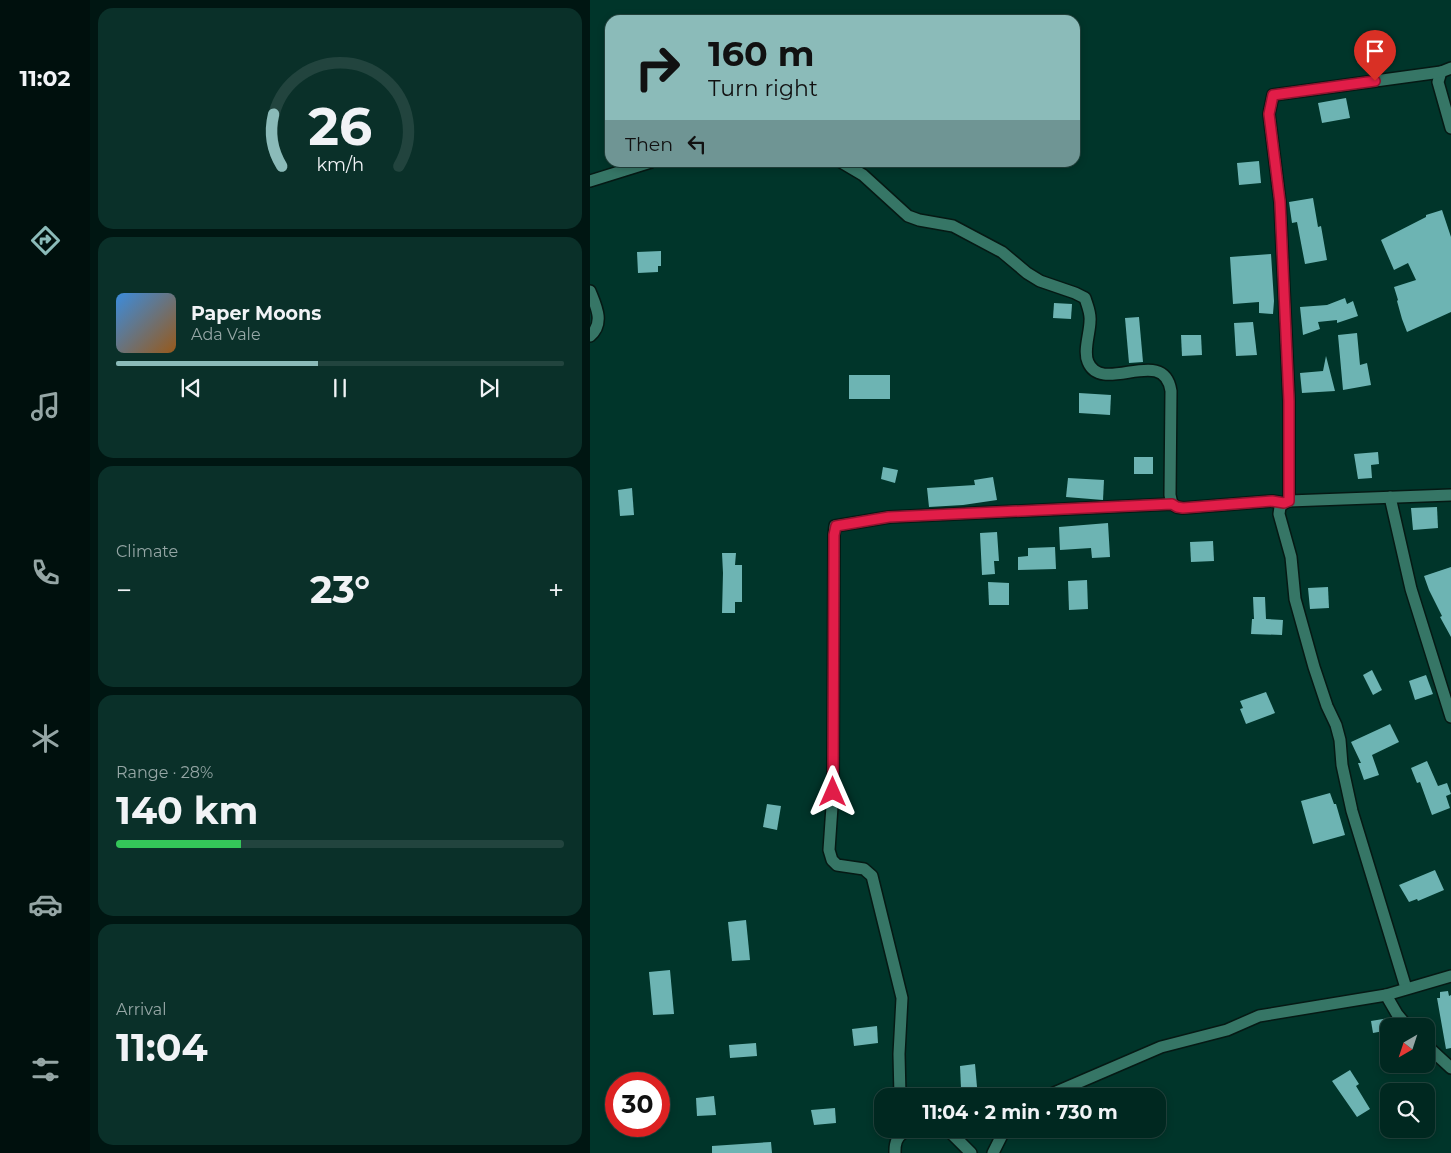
<!DOCTYPE html>
<meta charset="utf-8">
<style>
:root{--surface:#002820;--page:#0a3029;--text:#f1f3f6;--muted:#95a6a5;--line:#22443e;--accent:#8bbbb9}
body{margin:0;font-family:Montserrat,sans-serif;background:var(--page);color:var(--text);height:100vh;display:flex;flex-direction:column;font-size:19px;white-space:nowrap}
*{box-sizing:border-box;margin:0}
p{font-size:16px;color:var(--muted)}
.icon{flex:none;width:28px;height:28px;fill:none;stroke:currentColor;stroke-width:2;stroke-linecap:round;stroke-linejoin:round}
.map{position:relative;flex:1;overflow:hidden}
.drawer{display:flex;flex-direction:column;gap:8px;padding:8px;background:#001612;width:500px}
.drawer>*{flex:none}
.hud{position:absolute;left:15px;top:15px;width:475px;height:152px;border-radius:15px;box-shadow:0 2px 8px #0003,0 0 0 1px var(--line);background:#8bbbb9;color:#111;overflow:hidden}
.needle{width:32px;rotate:219deg}
.buttons{position:absolute;left:790px;top:1018px;display:grid;gap:10px}
.buttons a{display:grid;place-items:center;width:55px;height:55px;border-radius:10px;background:var(--surface);box-shadow:0 2px 8px #0003,0 0 0 1px var(--line);font-size:25px}
.speed{position:absolute;left:15px;top:1072px;display:flex;gap:10px;font-size:25px;font-weight:700;text-align:center}
.speed>*{display:grid;place-content:center;width:65px;height:65px;border-radius:50%;background:var(--surface);box-shadow:0 2px 8px #0003,0 0 0 1px var(--line);line-height:1}
.speed .limit{border:8px solid #d22;background:#fff;color:#111}
.pin{position:absolute;display:grid;place-items:center;width:42px;height:42px;color:#fff;margin:-51px -21px;border-radius:50% 50% 50% 0;rotate:-45deg;box-shadow:0 0 5px #0007}
.pin .icon{rotate:45deg}
.me{position:absolute;width:55px;margin:-28px;rotate:0deg;stroke-linejoin:round;filter:drop-shadow(0 0 4px #0008)}
.turn{display:flex;align-items:center;gap:18px;height:105px;padding:0 20px;font-size:22px}
.turn .icon{width:65px;height:65px;stroke-width:2.5}
.turn b{display:block;font-size:35px;line-height:42px}
.then{display:flex;align-items:center;height:48px;padding:0 20px;background:#0003;gap:10px;font-size:19px}
.big{font-size:38px;font-weight:700;line-height:1.1}
.drawer .card{flex:1;display:flex;flex-direction:column;justify-content:center;gap:8px;min-width:0;padding:0 18px;border-radius:15px;background:var(--page)}
.drawer .dial{align-items:center;gap:0}
.dial svg{height:130px;overflow:visible;fill:none;stroke:var(--line);stroke-width:7;stroke-linecap:round;text-anchor:middle}
.dial text{fill:var(--text);stroke:none}
.song{display:flex;align-items:center;gap:15px}
.cover{width:60px;height:60px;border-radius:8px;background:linear-gradient(135deg,hsl(210 70% 55%),hsl(30 70% 35%))}
.played{height:5px;border-radius:2px;background:linear-gradient(90deg,var(--accent) 45%,var(--line) 45%)}
.keys{display:flex;justify-content:space-around;direction:ltr}
.heat{display:flex;justify-content:space-between;align-items:center;font-size:28px;direction:ltr}
.charge{height:8px;border-radius:4px;background:linear-gradient(90deg,#34c759 28%,var(--line) 0)}
.trip{position:absolute;left:284px;top:1088px;width:292px;height:50px;border-radius:15px;background:var(--surface);box-shadow:0 2px 8px #0003,0 0 0 1px var(--line);font-weight:700;line-height:50px;text-align:center}
main{display:flex;flex:1;min-height:0}
.tabs{display:flex;flex-direction:column;width:90px;justify-content:space-around;align-items:center;background:#00100d;color:var(--muted)}
.tabs .icon{width:35px;height:35px}
.tabs .selected{color:var(--accent)}
.tabs b{font-size:22px;color:var(--text)}
.map>svg:first-child{display:block}
</style>
<main>
<nav class="tabs">
<b>11:02</b>
<svg class="icon selected" aria-label="directions" viewBox="0 0 24 24"><path d="M12 3l9 9-9 9-9-9zM9 14v-3h6M13 9l2 2-2 2"/></svg>
<svg class="icon" aria-label="music" viewBox="0 0 24 24"><path d="M9 18V5l10-2v13"/><circle cx="6" cy="18" r="3"/><circle cx="16" cy="16" r="3"/></svg>
<svg class="icon" aria-label="phone" viewBox="0 0 24 24"><path d="M5 4h4l2 5-3 2q2 4 5 5l2-3 5 2v4C11 20 4 13 5 4z"/></svg>
<svg class="icon" aria-label="climate" viewBox="0 0 24 24"><path d="M12 3v18M4 7l16 10M4 17L20 7"/></svg>
<svg class="icon" aria-label="car" viewBox="0 0 24 24"><path d="M5 17H2v-5l4-1 3-4h7l3 4 3 1v5h-3M9 17h6M6 11h13"/><circle cx="7" cy="17" r="2"/><circle cx="17" cy="17" r="2"/></svg>
<svg class="icon" aria-label="filters" viewBox="0 0 24 24"><path d="M4 7h16M4 17h16"/><circle cx="9" cy="7" r="2"/><circle cx="15" cy="17" r="2"/></svg>
</nav>
<section class="drawer">
<div class="card dial"><svg viewBox="0 0 100 80">
<path d="M14 69A42 42 0 1 1 86 69"/>
<path d="M14 69A42 42 0 0 1 9 37" stroke="#8bbbb9"/>
<text x="50" y="56" font-size="32" font-weight="700">26</text>
<text x="50" y="72" font-size="11">km/h</text>
</svg></div>
<div class="card">
<div class="song"><i class="cover"></i><div><b>Paper Moons</b><p>Ada Vale</p></div></div>
<div class="played"></div>
<div class="keys"><svg class="icon" aria-label="previous" viewBox="0 0 24 24"><path d="M18 5L8 12l10 7zM5 5v14"/></svg><svg class="icon" aria-label="pause" viewBox="0 0 24 24"><path d="M8 5v14M16 5v14"/></svg><svg class="icon" aria-label="next" viewBox="0 0 24 24"><path d="M6 5l10 7-10 7zM19 5v14"/></svg></div>
</div>
<div class="card"><p>Climate</p>
<div class="heat"><a>−</a><b class="big">23°</b><a>+</a></div>
</div>
<div class="card"><p>Range · 28%</p><b class="big">140 km</b><div class="charge"></div></div>
<div class="card"><p>Arrival</p><b class="big">11:04</b></div>
</section>
<div class="map">
<svg width="861" height="1153" viewBox="0 0 861 1153">
<rect width="100%" height="100%" fill="#00352a"/>
<g fill="#6db4b3">
<polygon points="756,98 760,118 732,123 728,103"/>
<polygon points="669,161 671,183 649,185 647,163"/>
<polygon points="723,198 728,227 731,226 737,260 715,264 707,222 702,223 699,202"/>
<polygon points="852,210 861,237 861,312 817,332 812,319 807,301 808,300 804,287 826,280 818,263 804,270 791,240 836,217 836,215"/>
<polygon points="71,251 71,266 68,266 68,272 48,273 47,252"/>
<polygon points="681,254 684,301 683,314 669,313 669,302 643,304 640,257"/>
<polygon points="755,298 757,304 763,301 768,316 747,323 747,320 728,322 730,329 713,335 710,307 737,305"/>
<polygon points="464,303 482,304 481,319 463,318"/>
<polygon points="549,317 553,362 539,363 535,318"/>
<polygon points="663,322 667,355 646,356 644,323"/>
<polygon points="767,333 770,365 777,363 781,385 753,390 748,335"/>
<polygon points="591,335 611,335 612,355 592,356"/>
<polygon points="736,356 745,391 712,393 710,373 733,371"/>
<rect x="259" y="375" width="41" height="24"/>
<polygon points="489,393 521,395 520,415 489,413"/>
<polygon points="788,452 789,464 781,465 782,478 768,479 764,454"/>
<rect x="544" y="457" width="19" height="17"/>
<polygon points="293,467 308,470 305,483 291,479"/>
<polygon points="403,477 407,500 373,505 339,507 337,488 385,485 384,480"/>
<polygon points="478,478 514,480 513,500 476,497"/>
<polygon points="42,488 44,515 30,516 28,490"/>
<polygon points="847,507 848,528 823,530 821,508"/>
<polygon points="518,523 520,557 502,558 501,548 470,550 469,527"/>
<polygon points="407,532 409,561 404,561 405,574 392,575 390,533"/>
<polygon points="623,541 624,561 601,562 600,542"/>
<polygon points="465,547 466,569 428,570 428,557 438,556 438,548"/>
<polygon points="132,553 146,553 145,565 152,565 152,602 145,602 145,613 132,613 133,573"/>
<polygon points="861,567 861,637 850,617 852,616 839,590 834,576"/>
<polygon points="497,580 498,609 479,610 478,581"/>
<polygon points="398,582 419,583 419,605 399,605"/>
<polygon points="738,587 739,608 720,609 718,588"/>
<polygon points="663,597 675,597 676,619 693,620 692,635 661,634 662,619 664,619"/>
<polygon points="782,670 792,690 783,695 773,675"/>
<polygon points="836,675 843,694 825,700 819,681"/>
<polygon points="676,692 685,713 656,724 650,709 653,708 650,701"/>
<polygon points="800,724 809,742 782,755 789,775 774,780 768,763 771,763 761,742"/>
<polygon points="837,761 848,786 857,783 861,794 856,796 860,808 842,815 830,782 827,783 821,768"/>
<polygon points="740,793 744,804 746,804 755,835 723,844 711,801"/>
<polygon points="177,804 191,806 187,830 173,827"/>
<polygon points="845,870 854,890 828,901 827,899 819,902 809,885"/>
<polygon points="156,920 160,960 142,961 138,922"/>
<polygon points="80,970 84,1014 63,1015 59,972"/>
<polygon points="858,991 859,996 861,995 861,1048 856,1049 847,998 850,998 850,992"/>
<polygon points="799,1018 799,1030 783,1033 781,1021"/>
<polygon points="287,1026 288,1043 264,1046 262,1029"/>
<polygon points="166,1043 167,1056 140,1058 139,1045"/>
<polygon points="385,1064 387,1087 371,1088 370,1066"/>
<polygon points="760,1070 769,1084 766,1086 780,1109 767,1117 742,1081"/>
<polygon points="124,1096 126,1115 107,1116 106,1098"/>
<polygon points="245,1108 246,1123 224,1125 221,1110"/>
<polygon points="181,1142 182,1153 122,1153 122,1146"/>
</g>
<g fill="none" stroke-linecap="round" stroke-linejoin="round">
<defs>
<g id="minor">
<polyline points="861,68 851,72 848,82 861,128"/>
<path d="M 251,162 L 273,175 L 318,216 L 329,220 L 363,226 L 412,252 L 437,273 L 450,281 L 485,293 L 495,298 C 497,305 501,313 500,321 C 500,333 493,351 498,362 C 512,396 574,344 581,391 L 580,495 L 582,504"/>
<polyline points="0,181 61,162"/>
<path d="M 0,291 C 6,306 15,323 0,336"/>
<polyline points="800,497 821,589 861,717"/>
<polyline points="699,501 699,401 690,202 679,114 683,95 851,72"/>
<polyline points="694,503 690,507 689,514 701,557 705,599 724,667 737,706 746,725 750,740 752,765 762,811 816,988"/>
<polyline points="796,995 807,1014 817,1026"/>
<polyline points="836,1045 861,1068"/>
<polyline points="310,1096 309,1054 312,998 282,876 274,869 247,865 242,860 239,850 243,792 244,535 245,526 299,517 582,504 587,507 593,508 682,501 694,503 699,501 861,495"/>
<polyline points="457,1096 571,1047 637,1030 669,1016 796,995 861,976"/>
<polyline points="357,1129 381,1153"/>
<path d="M 305,1153 C 304,1126 324,1131 343,1129"/>
<polyline points="403,1153 415,1129"/>
</g>
</defs>
<use href="#minor" stroke="#051914" stroke-width="14"/>
<use href="#minor" stroke="#367666" stroke-width="11"/>
</g>
<g fill="none" stroke-linecap="round" stroke-linejoin="round">
<defs>
<polyline id="route" points="243,792 244,535 246,526 299,517 582,504 587,507 593,508 682,501 694,503 699,501 699,401 690,202 679,114 683,95 785,81"/>
</defs>
<use href="#route" stroke="#92132f" stroke-width="12"/>
<use href="#route" stroke="#e11d48" stroke-width="9"/>
</g>
</svg>
<div class="buttons">
<a><svg class="needle" viewBox="-14 -14 28 28"><path d="M0-13l5 13h-10z" fill="#e53935"/><path d="M0 13l5-13h-10z" fill="#95a6a5"/></svg></a>
<a><svg class="icon" aria-label="search" viewBox="0 0 24 24"><circle cx="10" cy="10" r="6"/><path d="M15 15l6 6"/></svg></a>
</div>
<div class="speed"><div class="limit">30</div></div>
<div class="pin" style="left:785px;top:81px;background:#d93025"><svg class="icon" aria-label="arrive" viewBox="0 0 24 24"><path d="M6 21V4h12l-3 4 3 4H6"/></svg></div>
<svg class="me" style="left:243px;top:792px" viewBox="-20 -20 40 40"><path d="M0-17L14 15 0 8-14 15z" fill="#e11d48" stroke="#fff" stroke-width="4"/></svg>
<div class="trip">11:04 · 2 min · 730 m</div>
<div class="hud">
<div class="turn"><svg class="icon" aria-label="right" viewBox="0 0 24 24"><path d="M7 20v-9h11M14 6l5 5-5 5"/></svg><div><b>160 m</b>Turn right</div></div>
<div class="then">Then<svg class="icon" aria-label="left" viewBox="0 0 24 24"><path d="M17 20v-9H6M10 6l-5 5 5 5"/></svg></div>
</div>
</div>
</main>
